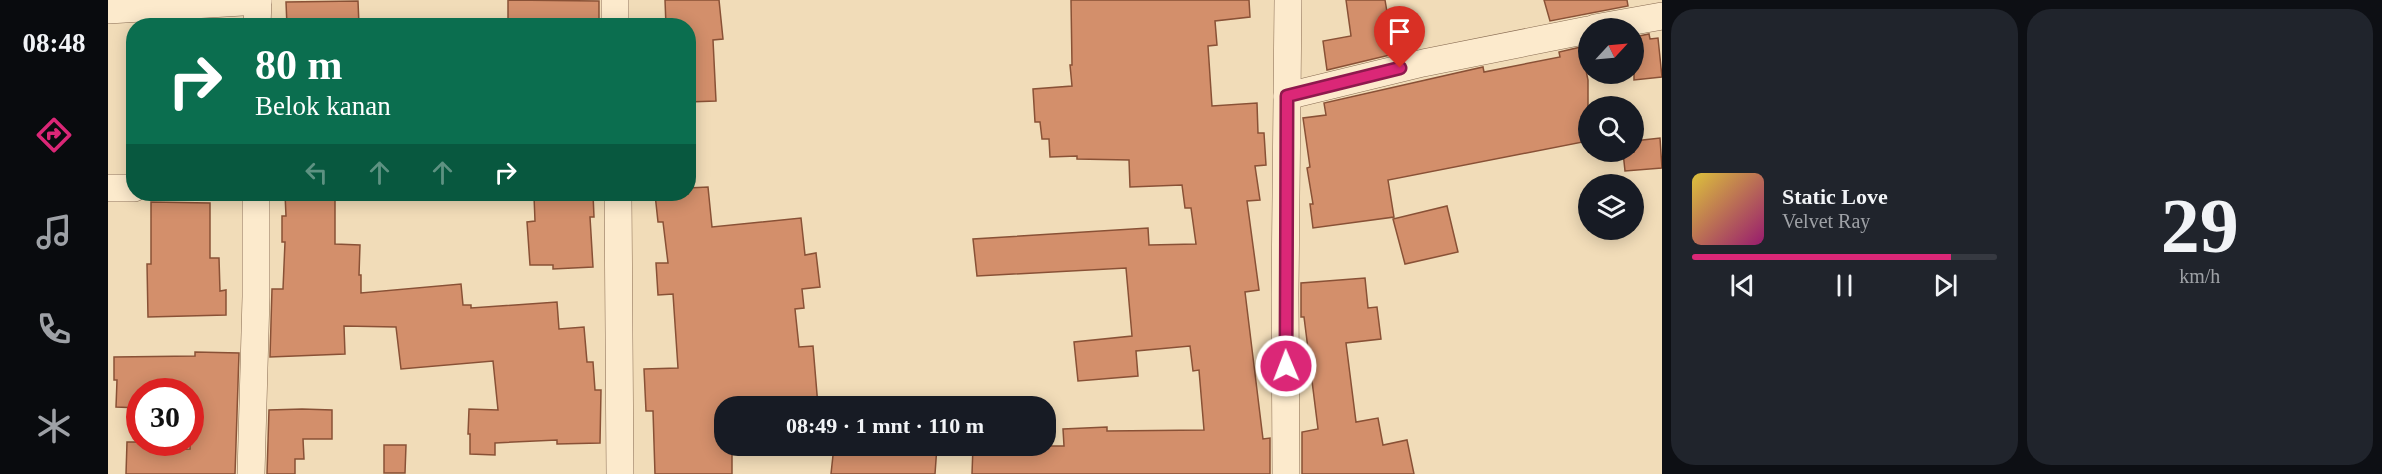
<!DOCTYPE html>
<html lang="id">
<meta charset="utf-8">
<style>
:root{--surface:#171b24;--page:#20242c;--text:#f1f3f6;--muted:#9ea1a6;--line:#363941;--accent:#db2777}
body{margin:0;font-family:"Times New Roman",serif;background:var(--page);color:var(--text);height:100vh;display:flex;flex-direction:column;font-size:22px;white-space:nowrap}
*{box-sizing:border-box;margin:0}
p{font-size:20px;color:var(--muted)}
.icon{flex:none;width:33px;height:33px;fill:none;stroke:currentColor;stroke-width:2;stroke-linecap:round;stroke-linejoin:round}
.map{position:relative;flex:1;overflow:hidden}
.drawer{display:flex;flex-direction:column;gap:9px;padding:9px;background:#0d0f14;width:720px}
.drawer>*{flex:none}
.banner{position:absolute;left:18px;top:18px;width:570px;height:183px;border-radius:24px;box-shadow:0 3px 15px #0003;background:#0b6e4f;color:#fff;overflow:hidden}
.needle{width:39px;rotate:64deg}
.tools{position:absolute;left:1470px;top:18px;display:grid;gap:12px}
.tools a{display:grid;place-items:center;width:66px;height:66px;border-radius:50%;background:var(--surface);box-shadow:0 3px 15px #0003;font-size:30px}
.speed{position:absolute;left:18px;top:378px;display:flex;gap:12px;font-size:30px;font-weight:700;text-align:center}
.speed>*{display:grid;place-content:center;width:78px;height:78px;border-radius:50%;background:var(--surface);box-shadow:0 3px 15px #0003;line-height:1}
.speed .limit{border:9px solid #d22;background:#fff;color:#111}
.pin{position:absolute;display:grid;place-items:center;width:51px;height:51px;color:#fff;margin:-62px -26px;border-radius:50% 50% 50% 0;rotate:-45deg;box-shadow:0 0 6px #0007}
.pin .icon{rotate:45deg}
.me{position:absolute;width:66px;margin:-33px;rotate:359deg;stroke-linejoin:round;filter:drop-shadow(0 0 4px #0008)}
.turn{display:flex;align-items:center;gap:21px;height:126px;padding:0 30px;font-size:27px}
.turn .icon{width:78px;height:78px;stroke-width:2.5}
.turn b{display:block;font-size:42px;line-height:51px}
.lanes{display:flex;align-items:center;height:57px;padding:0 30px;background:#0003;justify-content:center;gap:30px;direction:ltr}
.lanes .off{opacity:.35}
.drawer .card{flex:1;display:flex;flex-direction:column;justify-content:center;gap:9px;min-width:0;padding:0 21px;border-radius:24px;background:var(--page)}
.drawer .dial{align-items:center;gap:0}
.dial b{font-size:78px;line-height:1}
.song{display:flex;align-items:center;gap:18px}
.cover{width:72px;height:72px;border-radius:9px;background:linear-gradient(135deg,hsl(50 70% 55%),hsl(320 70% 35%))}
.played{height:6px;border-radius:3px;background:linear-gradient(90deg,var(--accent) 85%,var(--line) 85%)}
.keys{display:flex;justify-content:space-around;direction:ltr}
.drawer .tiles{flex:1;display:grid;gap:9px;grid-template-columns:repeat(2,1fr)}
.trip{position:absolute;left:606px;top:396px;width:342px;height:60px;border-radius:24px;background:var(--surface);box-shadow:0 3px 15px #0003;font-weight:700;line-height:60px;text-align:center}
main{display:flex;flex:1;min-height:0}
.menu{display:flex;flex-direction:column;width:108px;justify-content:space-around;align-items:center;background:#090b0e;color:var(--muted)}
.menu .icon{width:42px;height:42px}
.menu .on{color:var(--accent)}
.menu b{font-size:27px;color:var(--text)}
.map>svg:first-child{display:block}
</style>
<main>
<nav class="menu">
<b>08:48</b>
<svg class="icon on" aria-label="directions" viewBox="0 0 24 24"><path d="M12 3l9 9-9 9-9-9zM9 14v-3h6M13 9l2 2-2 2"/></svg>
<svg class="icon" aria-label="music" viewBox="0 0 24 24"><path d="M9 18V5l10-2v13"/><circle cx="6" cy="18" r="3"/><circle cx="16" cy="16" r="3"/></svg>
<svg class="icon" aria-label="phone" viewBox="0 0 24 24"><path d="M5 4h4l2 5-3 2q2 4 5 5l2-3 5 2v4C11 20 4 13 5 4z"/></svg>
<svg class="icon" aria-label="climate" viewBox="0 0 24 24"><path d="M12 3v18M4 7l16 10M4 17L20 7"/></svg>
</nav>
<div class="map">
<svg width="1554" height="474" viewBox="0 0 1554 474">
<rect width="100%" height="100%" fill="#f1dcb8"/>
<g fill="#d38f6b" stroke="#895136" stroke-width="1.5">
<polygon points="400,0 491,1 491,20 480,20 480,26 422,26 422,21 400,21"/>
<polygon points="557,0 611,0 615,39 605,40 608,101 580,102 580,26 558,26"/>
<polygon points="963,0 1141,0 1142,17 1107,21 1109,45 1100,46 1104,106 1149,103 1150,133 1156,133 1158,165 1147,166 1152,200 1139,201 1151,290 1137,292 1155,439 1162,438 1162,474 864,474 865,446 956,446 955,429 999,427 999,431 1096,430 1091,370 1085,371 1082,346 1028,351 1030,376 970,381 966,342 1024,336 1018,268 869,276 865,239 1040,228 1041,245 1088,244 1083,208 1077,208 1074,185 1022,187 1021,160 969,159 969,156 942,157 941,139 934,139 932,122 927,122 925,89 964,86 962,65 964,65"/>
<polygon points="1238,0 1277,0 1286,54 1219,70 1215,41 1243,36"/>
<polygon points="1436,0 1519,0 1520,6 1442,21"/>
<polygon points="250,1 251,26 179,26 178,2"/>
<polygon points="1541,34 1542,39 1550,38 1554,77 1526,80 1526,37"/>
<polygon points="1473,47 1480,80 1480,141 1280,180 1286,217 1205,228 1202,204 1205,204 1199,168 1202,167 1195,118 1218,115 1216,103 1375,67 1376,72 1452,57 1451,52"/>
<polygon points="1552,138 1554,168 1517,171 1515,152 1526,152 1526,141"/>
<polygon points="600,187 604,227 693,218 697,255 708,253 712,287 694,289 696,308 687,309 691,347 705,346 710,406 616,406 616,446 624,446 624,474 547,474 545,411 538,411 536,369 570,368 565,294 550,295 548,263 560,263 555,222 550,222 547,194 580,194 580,188"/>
<polygon points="177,194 227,194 227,244 252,245 251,275 253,275 253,293 353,284 355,305 363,305 363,308 449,302 451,329 476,327 479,362 485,362 487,390 493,390 492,443 449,444 449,440 387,443 387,455 362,454 362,434 360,434 361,409 390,410 385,361 293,369 288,327 236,326 237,354 162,357 164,289 175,289 177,242 174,242 174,216 178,216"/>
<polygon points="485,194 486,217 482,217 485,267 445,269 445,265 422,265 419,222 427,221 426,196"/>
<polygon points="43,202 102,203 102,258 111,258 112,291 118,290 118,315 40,317 39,264 43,264"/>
<polygon points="1339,206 1350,252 1297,264 1285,219"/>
<polygon points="1257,278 1260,308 1269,307 1273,339 1238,343 1248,422 1270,418 1275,445 1299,440 1306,474 1194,474 1194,432 1210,429 1196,317 1193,317 1193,283"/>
<polygon points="87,352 131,353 127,474 18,474 19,442 47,442 47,450 82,449 82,392 32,392 32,408 8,407 9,380 6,380 6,357 87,356"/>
<polygon points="194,409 224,410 224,439 195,439 196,459 187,459 187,474 159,474 161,410"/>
<polygon points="276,445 298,445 297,473 276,473"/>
<polygon points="726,446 809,447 809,446 829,446 827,474 723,474"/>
</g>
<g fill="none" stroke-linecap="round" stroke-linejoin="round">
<defs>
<g id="minor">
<polyline points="507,0 507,26"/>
<polyline points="0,10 150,1"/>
<polyline points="149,26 150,0"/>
<polyline points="1487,28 1554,16"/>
<polyline points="1179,96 1315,63 1480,30"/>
<polyline points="0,188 26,188"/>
<polyline points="510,194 512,474"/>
<polyline points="143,474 148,297 148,194"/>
<polyline points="1178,474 1177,294 1180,0"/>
</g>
</defs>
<use href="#minor" stroke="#886b52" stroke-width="28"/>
<use href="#minor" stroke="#fceacc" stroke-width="27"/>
</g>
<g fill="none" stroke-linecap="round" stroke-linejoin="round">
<defs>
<polyline id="route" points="1178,366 1179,96 1292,68"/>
</defs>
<use href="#route" stroke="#8e194d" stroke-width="15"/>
<use href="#route" stroke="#db2777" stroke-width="10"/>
</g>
</svg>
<div class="tools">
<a><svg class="needle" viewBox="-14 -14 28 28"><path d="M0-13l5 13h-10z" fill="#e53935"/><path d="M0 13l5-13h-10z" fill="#9ea1a6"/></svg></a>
<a><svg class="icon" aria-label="search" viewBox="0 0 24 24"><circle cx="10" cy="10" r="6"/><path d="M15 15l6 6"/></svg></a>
<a><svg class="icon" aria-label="layers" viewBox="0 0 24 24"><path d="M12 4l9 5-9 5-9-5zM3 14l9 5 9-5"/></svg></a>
</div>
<div class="speed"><div class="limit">30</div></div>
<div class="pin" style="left:1292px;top:68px;background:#d93025"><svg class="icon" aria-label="arrive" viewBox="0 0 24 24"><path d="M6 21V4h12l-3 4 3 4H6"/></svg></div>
<svg class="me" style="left:1178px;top:366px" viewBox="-20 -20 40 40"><circle r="17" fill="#db2777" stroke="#fff" stroke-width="3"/><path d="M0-11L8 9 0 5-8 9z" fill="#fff"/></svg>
<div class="trip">08:49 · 1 mnt · 110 m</div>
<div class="banner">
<div class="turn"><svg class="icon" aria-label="right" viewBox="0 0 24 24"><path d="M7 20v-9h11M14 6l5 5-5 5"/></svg><div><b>80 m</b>Belok kanan</div></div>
<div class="lanes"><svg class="icon off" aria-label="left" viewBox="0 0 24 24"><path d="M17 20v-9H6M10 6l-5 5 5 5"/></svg><svg class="icon off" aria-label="ahead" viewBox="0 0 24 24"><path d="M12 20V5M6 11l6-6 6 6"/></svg><svg class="icon off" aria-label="ahead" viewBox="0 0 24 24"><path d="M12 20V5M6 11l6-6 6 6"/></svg><svg class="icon" aria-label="right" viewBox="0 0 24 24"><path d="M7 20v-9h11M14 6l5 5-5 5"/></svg></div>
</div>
</div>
<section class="drawer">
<div class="tiles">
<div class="card">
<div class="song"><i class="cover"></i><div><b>Static Love</b><p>Velvet Ray</p></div></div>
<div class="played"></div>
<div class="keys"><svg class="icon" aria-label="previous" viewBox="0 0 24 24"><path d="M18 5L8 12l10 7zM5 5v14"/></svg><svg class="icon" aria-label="pause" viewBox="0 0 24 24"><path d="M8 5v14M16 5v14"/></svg><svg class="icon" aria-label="next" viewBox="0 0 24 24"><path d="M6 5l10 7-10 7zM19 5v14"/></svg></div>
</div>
<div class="card dial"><b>29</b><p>km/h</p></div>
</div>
</section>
</main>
